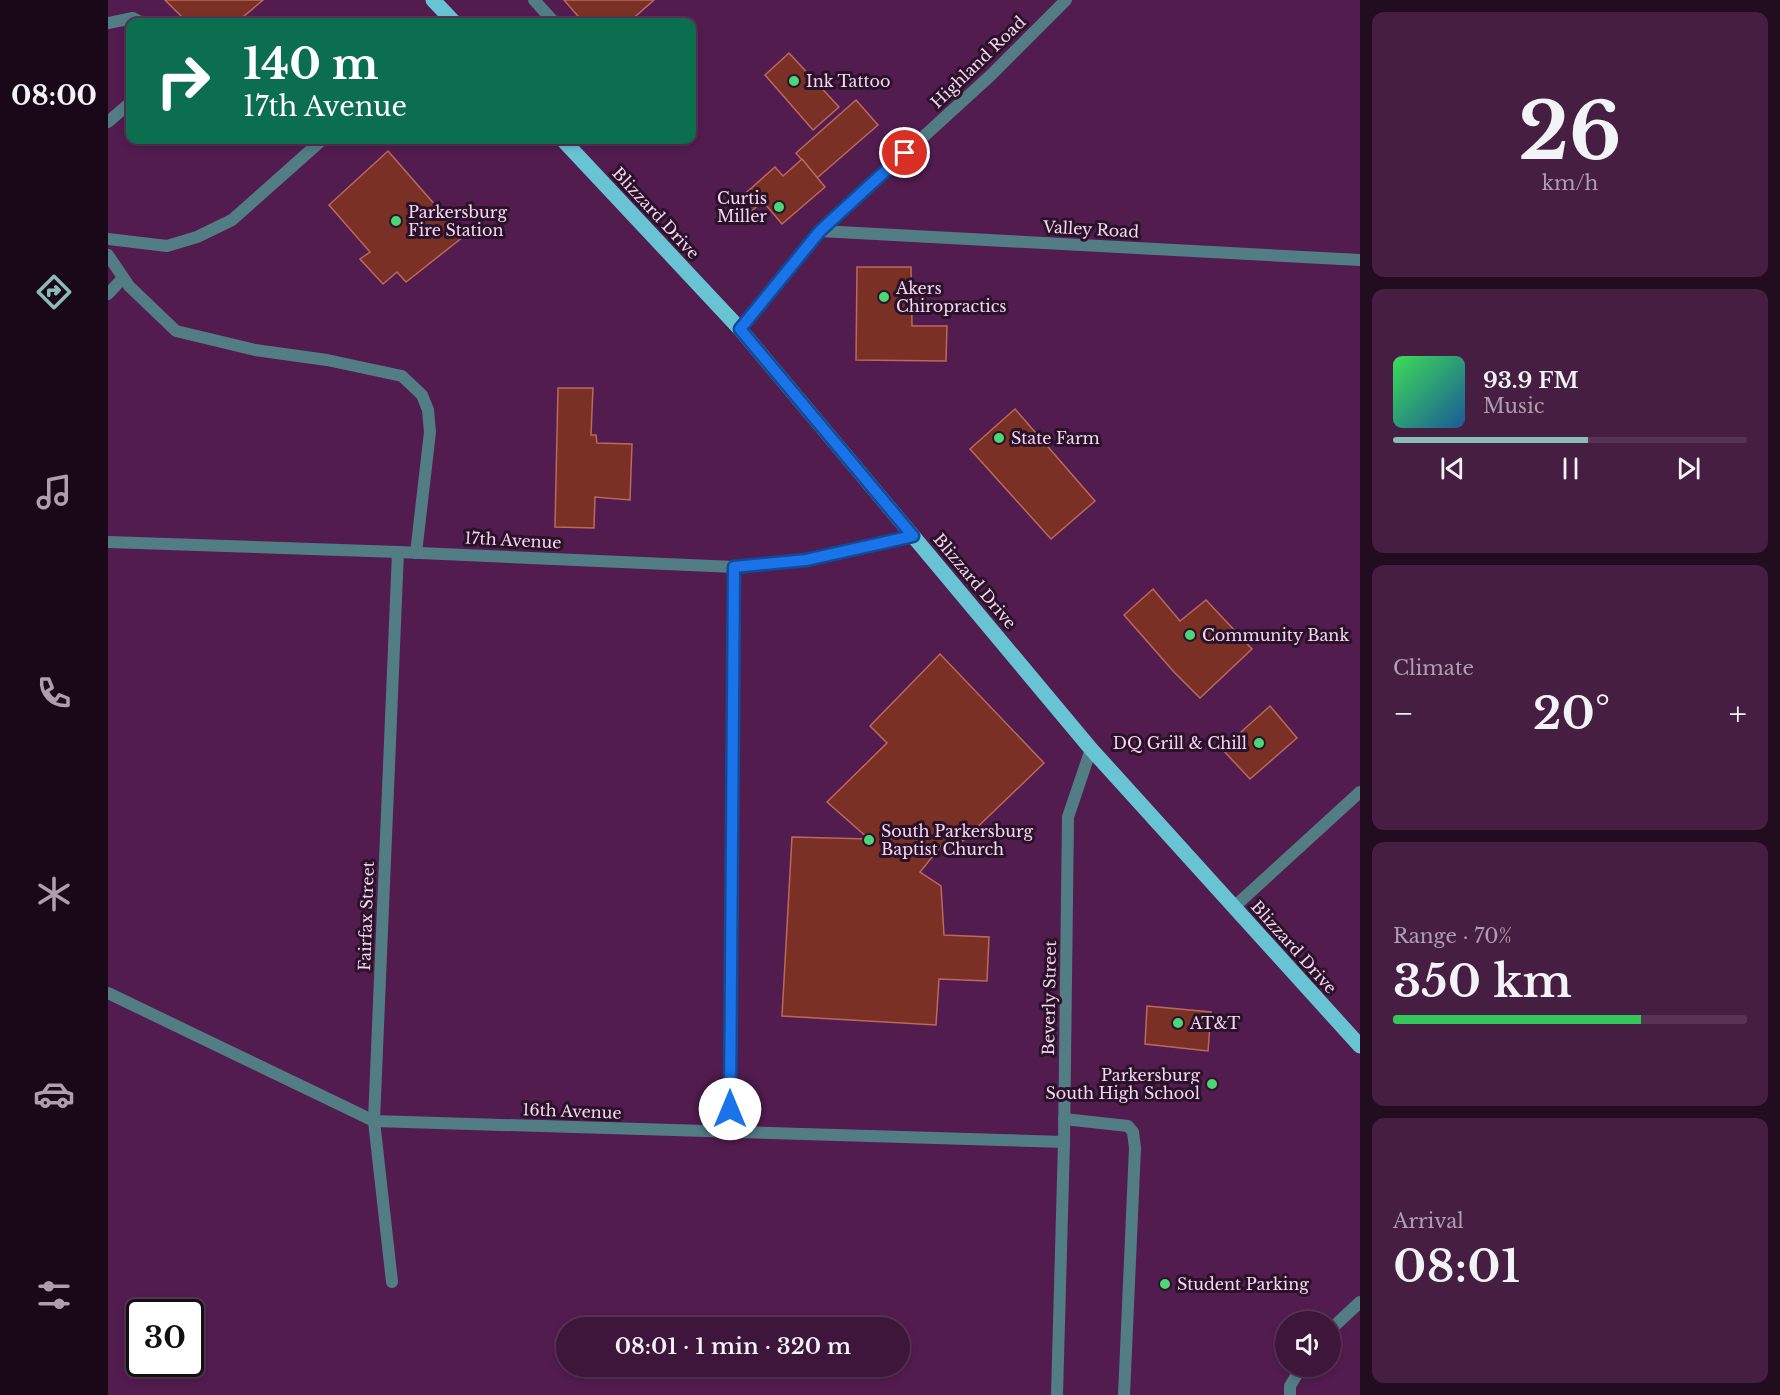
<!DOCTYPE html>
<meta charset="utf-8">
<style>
:root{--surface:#3e153b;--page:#451e42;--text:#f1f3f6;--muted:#ad9faf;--line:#573455;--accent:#8bbbb9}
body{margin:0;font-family:"Libre Baskerville",serif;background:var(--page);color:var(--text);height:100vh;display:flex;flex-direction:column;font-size:22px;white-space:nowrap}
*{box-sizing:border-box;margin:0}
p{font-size:20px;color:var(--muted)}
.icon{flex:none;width:33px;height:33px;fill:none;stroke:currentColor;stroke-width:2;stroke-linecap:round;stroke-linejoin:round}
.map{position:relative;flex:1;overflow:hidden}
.drawer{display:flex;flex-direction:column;gap:12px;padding:12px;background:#220c20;width:420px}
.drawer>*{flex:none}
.top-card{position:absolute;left:18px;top:18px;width:570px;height:126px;border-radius:12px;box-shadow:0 3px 9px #0003,0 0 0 2px var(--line);background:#0b6e4f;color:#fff;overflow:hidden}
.buttons{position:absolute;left:1167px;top:1311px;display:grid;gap:12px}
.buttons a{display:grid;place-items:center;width:66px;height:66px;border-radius:50%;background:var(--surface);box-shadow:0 3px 9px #0003,0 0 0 2px var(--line);font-size:30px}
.speed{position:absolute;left:18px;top:1299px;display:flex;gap:12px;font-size:30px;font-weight:700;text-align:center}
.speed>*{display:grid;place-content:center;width:78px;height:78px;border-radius:50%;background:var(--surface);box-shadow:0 3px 9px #0003,0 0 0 2px var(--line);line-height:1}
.speed .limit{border:3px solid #111;border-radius:9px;background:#fff;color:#111}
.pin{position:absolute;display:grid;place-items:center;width:51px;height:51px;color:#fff;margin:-26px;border:3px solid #fff;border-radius:50%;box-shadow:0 2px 6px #0007}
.me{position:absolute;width:66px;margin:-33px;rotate:0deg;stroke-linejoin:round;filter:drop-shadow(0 0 4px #0008)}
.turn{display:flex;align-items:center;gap:21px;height:126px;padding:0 18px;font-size:27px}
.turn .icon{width:78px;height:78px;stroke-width:2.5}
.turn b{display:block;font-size:42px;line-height:51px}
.big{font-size:45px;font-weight:600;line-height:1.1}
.drawer .card{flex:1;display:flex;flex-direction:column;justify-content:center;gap:9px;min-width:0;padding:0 21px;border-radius:12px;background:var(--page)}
.drawer .dial{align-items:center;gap:0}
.dial b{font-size:78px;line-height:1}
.song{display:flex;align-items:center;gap:18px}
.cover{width:72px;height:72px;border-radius:9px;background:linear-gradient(135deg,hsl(130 70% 55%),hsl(210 70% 35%))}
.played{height:6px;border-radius:3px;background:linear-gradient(90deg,var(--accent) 55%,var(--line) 55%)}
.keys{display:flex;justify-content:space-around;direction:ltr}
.heat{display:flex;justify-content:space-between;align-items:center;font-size:33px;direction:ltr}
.charge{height:9px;border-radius:4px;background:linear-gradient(90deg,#34c759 70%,var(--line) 0)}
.trip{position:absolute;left:448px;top:1317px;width:354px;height:60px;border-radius:30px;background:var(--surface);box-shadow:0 3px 9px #0003,0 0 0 2px var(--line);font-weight:600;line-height:60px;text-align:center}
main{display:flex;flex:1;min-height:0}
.menu{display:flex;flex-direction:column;width:108px;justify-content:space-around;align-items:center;background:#190818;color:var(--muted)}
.menu .icon{width:42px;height:42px}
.menu .active{color:var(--accent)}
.menu b{font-size:27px;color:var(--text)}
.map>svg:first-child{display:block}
</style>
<main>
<nav class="menu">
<b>08:00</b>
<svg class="icon active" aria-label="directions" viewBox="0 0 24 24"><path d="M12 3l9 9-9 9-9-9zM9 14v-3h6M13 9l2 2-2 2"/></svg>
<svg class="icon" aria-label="music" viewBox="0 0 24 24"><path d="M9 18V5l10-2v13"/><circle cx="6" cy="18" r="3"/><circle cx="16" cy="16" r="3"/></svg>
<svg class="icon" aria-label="phone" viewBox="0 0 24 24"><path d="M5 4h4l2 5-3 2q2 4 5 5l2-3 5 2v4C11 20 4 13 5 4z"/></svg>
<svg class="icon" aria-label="climate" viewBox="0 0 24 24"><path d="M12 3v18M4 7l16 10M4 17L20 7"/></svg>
<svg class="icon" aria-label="car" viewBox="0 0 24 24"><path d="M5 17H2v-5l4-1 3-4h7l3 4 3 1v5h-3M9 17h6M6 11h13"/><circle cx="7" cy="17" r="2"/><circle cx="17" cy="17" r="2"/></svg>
<svg class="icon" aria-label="filters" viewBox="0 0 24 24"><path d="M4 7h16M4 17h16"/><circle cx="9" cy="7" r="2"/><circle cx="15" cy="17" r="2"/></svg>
</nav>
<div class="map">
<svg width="1252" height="1395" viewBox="0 0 1252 1395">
<rect width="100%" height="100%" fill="#521c4f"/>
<g fill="#7b3026" stroke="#ba695c" stroke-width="1.5">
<polygon points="57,0 155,0 129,22 79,22"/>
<polygon points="456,0 546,0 521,22 475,22"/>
<polygon points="681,53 731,107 705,130 657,75"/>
<polygon points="748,100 770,125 709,178 688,153"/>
<polygon points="280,151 355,237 298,282 289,272 275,284 252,259 262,252 221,205"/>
<polygon points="694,159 717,187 674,224 658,205 650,205 642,213 630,200 667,167 675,176"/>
<polygon points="749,267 803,267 804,326 839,326 838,361 748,360"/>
<polygon points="450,388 485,388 483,435 488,435 489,443 524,444 522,500 487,497 486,528 447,527"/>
<polygon points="907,409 987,501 943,539 862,449"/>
<polygon points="1045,589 1072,621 1098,600 1144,649 1092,698 1066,672 1016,615"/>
<polygon points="832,654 936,763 855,841 846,830 812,872 833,886 836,935 881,937 879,981 831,979 828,1025 674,1016 684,837 761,839 719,802 779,743 762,726"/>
<polygon points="1162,706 1189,738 1142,779 1114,749"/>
<polygon points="1039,1006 1103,1012 1100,1051 1037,1044"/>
</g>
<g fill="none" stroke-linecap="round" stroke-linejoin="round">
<g stroke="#537d85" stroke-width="12">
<polyline points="426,0 446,22"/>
<polyline points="0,23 25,18 32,22"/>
<polyline points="0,122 22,103"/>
<polyline points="0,239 59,246 89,237 124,220 214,140"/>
<polyline points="0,255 21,286 68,331 147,350 219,360 294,376 314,395 320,410 322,432 308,553"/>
<polyline points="0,294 15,278"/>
<polyline points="1126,907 1252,792"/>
<polyline points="956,1119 1020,1126 1025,1132 1027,1148 1016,1395"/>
<polyline points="1222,1330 1252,1302"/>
<polyline points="1182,1395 1182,1386 1194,1366"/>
</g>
<g stroke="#537d85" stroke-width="12">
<polyline points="712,231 1252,260"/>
<polyline points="632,329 712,231 882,76 958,0"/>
<polyline points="0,542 290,552 626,567 698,560 805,536"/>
<polyline points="0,993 266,1121 956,1142"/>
<polyline points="622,1133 626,567"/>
<polyline points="284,1282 266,1121 290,552"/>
<polyline points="949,1395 956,1142 960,817 983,749"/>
</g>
<g stroke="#68c4d3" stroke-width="15">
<polyline points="325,0 346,22"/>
<polyline points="455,140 632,329 983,749 1252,1046"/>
</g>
</g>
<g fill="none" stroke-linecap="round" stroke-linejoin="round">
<defs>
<polyline id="route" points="622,1109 626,567 698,560 805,536 632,329 712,231 797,153"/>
</defs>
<use href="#route" stroke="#114b97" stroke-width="15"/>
<use href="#route" stroke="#1a73e8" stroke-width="10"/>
</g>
<g fill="#4dd676" stroke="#2a1329" stroke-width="2">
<circle cx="686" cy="81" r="6"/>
<circle cx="671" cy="207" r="6"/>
<circle cx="288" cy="221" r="6"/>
<circle cx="776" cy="297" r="6"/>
<circle cx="891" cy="438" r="6"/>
<circle cx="1082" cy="635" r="6"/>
<circle cx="1151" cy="743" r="6"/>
<circle cx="761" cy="840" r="6"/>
<circle cx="1070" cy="1023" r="6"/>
<circle cx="1104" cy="1084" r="6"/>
<circle cx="1057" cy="1284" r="6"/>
</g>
<g text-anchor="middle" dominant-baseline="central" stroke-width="6" stroke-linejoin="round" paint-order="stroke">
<g font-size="16" fill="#f6d5f2" stroke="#2a1329">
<text transform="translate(870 62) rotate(-44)">Highland Road</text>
<text transform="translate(548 213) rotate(47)">Blizzard Drive</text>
<text transform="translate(983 229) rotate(3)">Valley Road</text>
<text transform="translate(405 540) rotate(3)">17th Avenue</text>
<text transform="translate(867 581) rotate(50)">Blizzard Drive</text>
<text transform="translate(258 916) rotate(-88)">Fairfax Street</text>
<text transform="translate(1186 947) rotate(48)">Blizzard Drive</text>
<text transform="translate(941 998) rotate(-89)">Beverly Street</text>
<text transform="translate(464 1111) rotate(2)">16th Avenue</text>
</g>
<g font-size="16" fill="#f6d5f2" stroke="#2a1329" text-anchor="start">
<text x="698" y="81">Ink Tattoo</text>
<text x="659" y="198" text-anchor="end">Curtis<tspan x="659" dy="18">Miller</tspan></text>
<text x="300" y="212">Parkersburg<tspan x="300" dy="18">Fire Station</tspan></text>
<text x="788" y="288">Akers<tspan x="788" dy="18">Chiropractics</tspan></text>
<text x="903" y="438">State Farm</text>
<text x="1094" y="635">Community Bank</text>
<text x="1139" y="743" text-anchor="end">DQ Grill &amp; Chill</text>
<text x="773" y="831">South Parkersburg<tspan x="773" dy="18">Baptist Church</tspan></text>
<text x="1082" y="1023">AT&amp;T</text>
<text x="1092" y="1075" text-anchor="end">Parkersburg<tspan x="1092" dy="18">South High School</tspan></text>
<text x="1069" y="1284">Student Parking</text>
</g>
</g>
</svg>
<div class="buttons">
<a><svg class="icon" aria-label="sound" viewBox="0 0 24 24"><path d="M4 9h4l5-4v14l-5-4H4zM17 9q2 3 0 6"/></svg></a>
</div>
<div class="speed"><div class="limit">30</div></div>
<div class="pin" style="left:797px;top:153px;background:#d93025"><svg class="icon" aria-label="arrive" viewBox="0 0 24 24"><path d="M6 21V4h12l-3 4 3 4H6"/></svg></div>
<svg class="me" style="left:622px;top:1109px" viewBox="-20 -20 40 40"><circle r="19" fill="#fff"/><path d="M0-13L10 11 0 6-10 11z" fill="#1a73e8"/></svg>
<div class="trip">08:01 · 1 min · 320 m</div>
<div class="top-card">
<div class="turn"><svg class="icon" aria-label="right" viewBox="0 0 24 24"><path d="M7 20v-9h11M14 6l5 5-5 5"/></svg><div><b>140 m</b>17th Avenue</div></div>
</div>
</div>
<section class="drawer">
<div class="card dial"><b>26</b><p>km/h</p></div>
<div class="card">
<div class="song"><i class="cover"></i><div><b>93.9 FM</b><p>Music</p></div></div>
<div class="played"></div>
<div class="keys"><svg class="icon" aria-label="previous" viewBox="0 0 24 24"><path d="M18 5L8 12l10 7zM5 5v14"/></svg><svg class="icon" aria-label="pause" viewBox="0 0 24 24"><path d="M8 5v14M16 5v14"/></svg><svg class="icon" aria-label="next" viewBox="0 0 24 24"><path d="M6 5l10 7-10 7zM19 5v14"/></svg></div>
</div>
<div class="card"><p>Climate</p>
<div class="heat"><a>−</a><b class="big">20°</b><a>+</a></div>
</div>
<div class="card"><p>Range · 70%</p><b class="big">350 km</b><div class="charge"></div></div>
<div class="card"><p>Arrival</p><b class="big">08:01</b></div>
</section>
</main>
